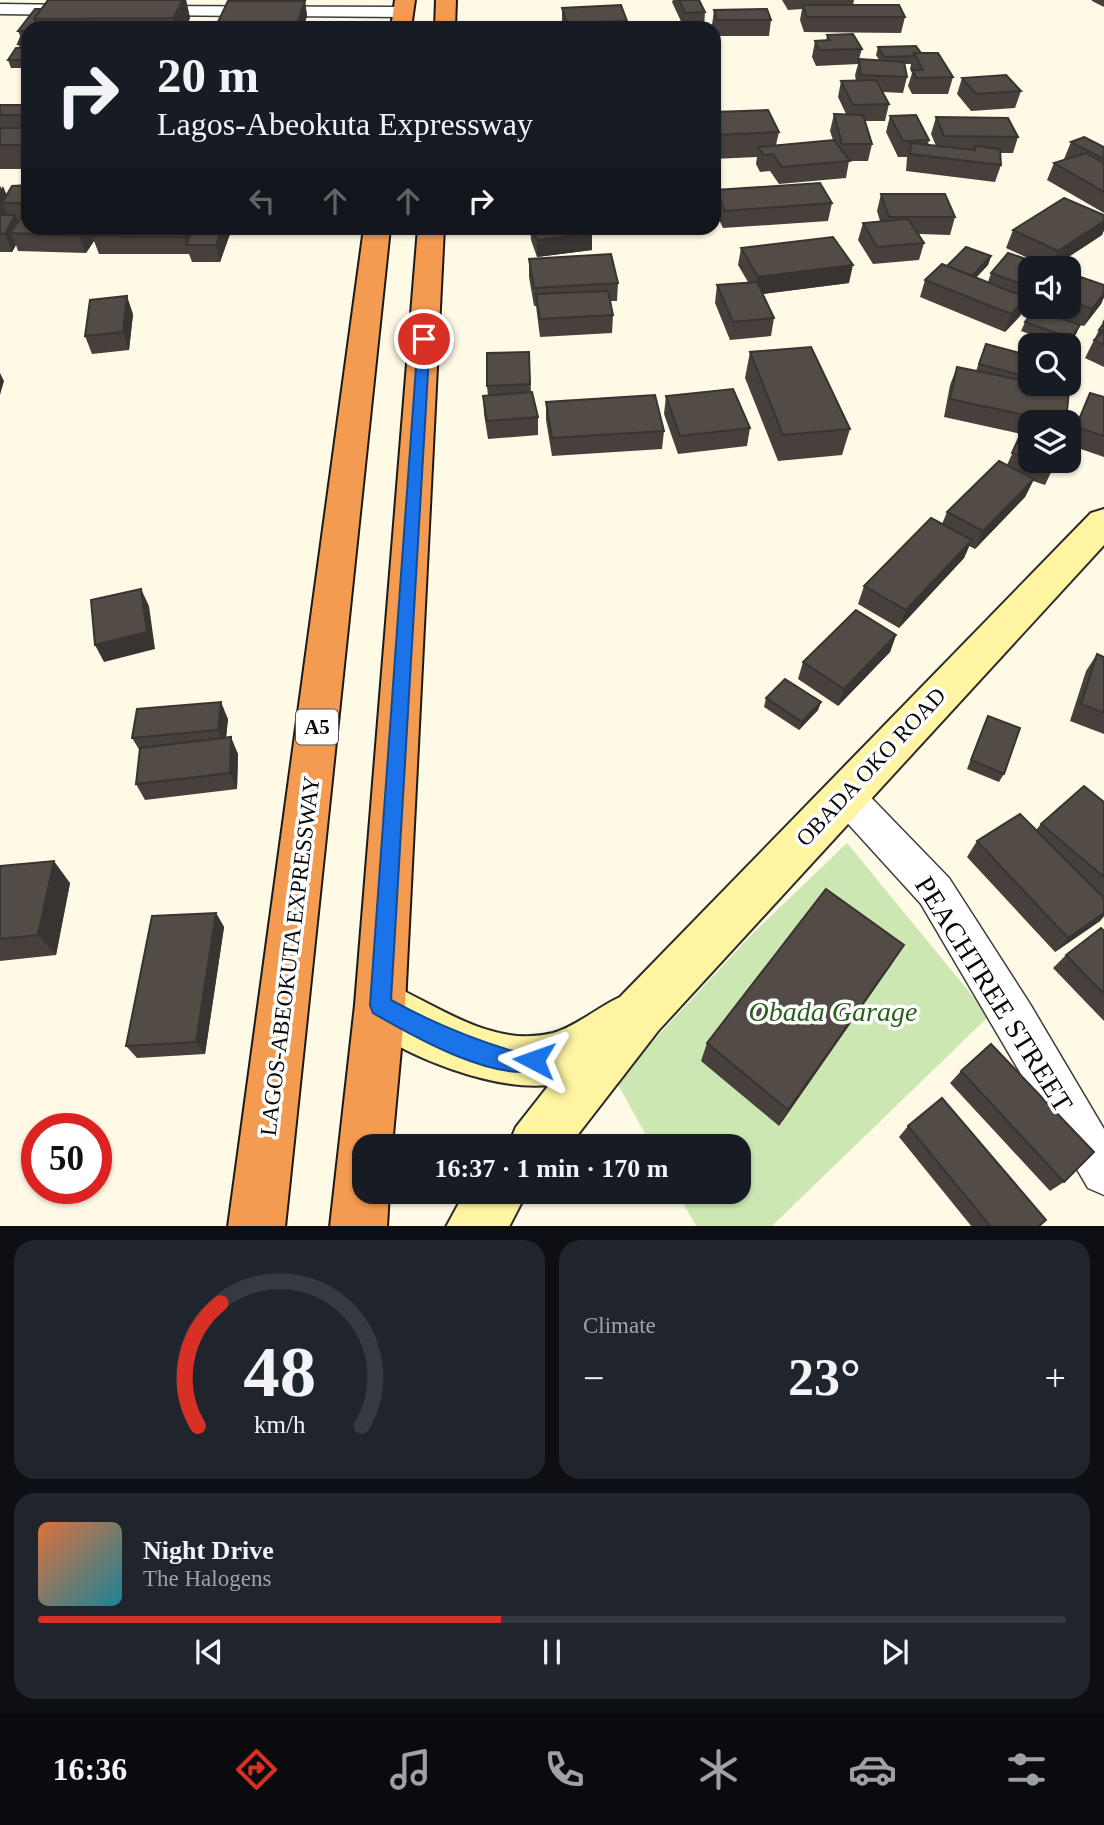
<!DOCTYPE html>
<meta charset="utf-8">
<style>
:root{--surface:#171b24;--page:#20242c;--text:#f1f3f6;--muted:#9ea1a6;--line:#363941;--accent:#d93025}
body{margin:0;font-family:Georgia,serif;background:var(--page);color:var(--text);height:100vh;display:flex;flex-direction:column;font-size:26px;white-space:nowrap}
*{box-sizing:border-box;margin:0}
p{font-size:23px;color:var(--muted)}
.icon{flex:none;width:38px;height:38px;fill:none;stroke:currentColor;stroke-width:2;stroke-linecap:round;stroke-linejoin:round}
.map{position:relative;height:1226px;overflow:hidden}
.side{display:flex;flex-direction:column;gap:14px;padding:14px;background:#0d0f14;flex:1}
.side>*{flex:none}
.top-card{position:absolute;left:21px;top:21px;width:700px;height:214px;border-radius:21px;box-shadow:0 2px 5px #0004;background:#171b24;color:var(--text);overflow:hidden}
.buttons{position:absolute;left:1018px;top:256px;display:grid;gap:14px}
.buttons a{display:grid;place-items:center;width:63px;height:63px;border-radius:14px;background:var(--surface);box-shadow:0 2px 5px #0004;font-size:35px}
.speed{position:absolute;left:21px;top:1113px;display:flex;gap:14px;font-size:35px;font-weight:700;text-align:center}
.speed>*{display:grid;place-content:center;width:91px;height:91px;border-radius:50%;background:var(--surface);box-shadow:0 2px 5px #0004;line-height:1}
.speed .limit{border:10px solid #d22;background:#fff;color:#111}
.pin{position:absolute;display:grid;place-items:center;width:60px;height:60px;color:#fff;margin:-30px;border:4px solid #fff;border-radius:50%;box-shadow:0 2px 7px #0007}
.me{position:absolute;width:77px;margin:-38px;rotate:274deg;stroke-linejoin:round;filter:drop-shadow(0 0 5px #0008)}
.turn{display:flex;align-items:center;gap:24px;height:147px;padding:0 21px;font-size:32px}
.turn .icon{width:91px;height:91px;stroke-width:2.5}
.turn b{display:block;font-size:49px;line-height:60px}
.lanes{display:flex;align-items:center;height:66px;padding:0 21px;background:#0003;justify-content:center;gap:35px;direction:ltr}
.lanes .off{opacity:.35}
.big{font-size:52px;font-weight:700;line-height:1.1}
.side .tile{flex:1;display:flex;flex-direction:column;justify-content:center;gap:10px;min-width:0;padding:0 24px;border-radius:21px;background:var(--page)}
.side .dial{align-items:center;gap:0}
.dial svg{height:182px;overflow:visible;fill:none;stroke:var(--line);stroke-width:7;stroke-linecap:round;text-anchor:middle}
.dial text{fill:var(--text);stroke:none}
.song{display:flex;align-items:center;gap:21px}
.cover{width:84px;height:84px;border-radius:10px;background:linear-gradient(135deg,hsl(20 70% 55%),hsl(190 70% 35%))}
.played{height:7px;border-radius:4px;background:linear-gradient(90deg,var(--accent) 45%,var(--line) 45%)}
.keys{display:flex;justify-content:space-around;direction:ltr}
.heat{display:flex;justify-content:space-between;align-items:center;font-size:38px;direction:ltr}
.side .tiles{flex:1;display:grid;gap:14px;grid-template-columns:1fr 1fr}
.tile:last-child{grid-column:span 2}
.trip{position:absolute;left:352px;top:1134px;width:399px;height:70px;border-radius:21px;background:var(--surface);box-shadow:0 2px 5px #0004;font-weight:700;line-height:70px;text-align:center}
.dock{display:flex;height:112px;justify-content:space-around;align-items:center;background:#090b0e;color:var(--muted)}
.dock .icon{width:49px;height:49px}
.dock .active{color:var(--accent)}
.dock b{font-size:32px;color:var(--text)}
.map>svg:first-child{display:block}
</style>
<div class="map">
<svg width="1104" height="1227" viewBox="0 0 1104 1227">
<rect width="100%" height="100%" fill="#fffae6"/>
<polygon fill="#cde7b2" points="847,843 989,1016 772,1226 696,1226 677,1192 738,1192 738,1146 652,1146 616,1081 752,934"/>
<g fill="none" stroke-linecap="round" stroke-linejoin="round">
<defs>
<g id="street">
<polygon points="0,4 76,5 84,10 76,15 0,14"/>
<polygon points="145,6 403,7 411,12 403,17 139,15 139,7"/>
<polygon points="844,778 857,783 949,878 1030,1004 1104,1129 1104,1195 1088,1188 921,904 831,805 826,794 831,783"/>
</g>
<g id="secondary">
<path d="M 1104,509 L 1104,545 L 658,1031 L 569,1146 L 508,1146 L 516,1127 L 549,1085 C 496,1091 406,1058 365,1024 C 359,1020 357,1011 355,1005 L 362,987 L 380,980 C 434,1002 490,1049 553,1033 C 577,1026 598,1007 620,997 L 1091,513 Z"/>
<polygon points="465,1192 527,1192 509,1227 446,1227"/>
</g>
<g id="highway">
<polygon points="395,0 415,0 411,28 391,28"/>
<polygon points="436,0 456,0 455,28 435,28"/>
<polygon points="364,228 390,228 285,1227 228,1227"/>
<polygon points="418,228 444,228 405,1005 392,1146 364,1146 364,1192 389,1192 387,1227 330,1227 355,1005"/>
</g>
</defs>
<use href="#street" stroke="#3c3c3c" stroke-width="3"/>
<use href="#secondary" stroke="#2b2b2b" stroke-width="4"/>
<use href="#highway" stroke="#1a1a1a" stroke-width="4"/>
<use href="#street" fill="#fff" fill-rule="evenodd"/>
<use href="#secondary" fill="#fef4a2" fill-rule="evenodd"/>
<use href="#highway" fill="#f39b50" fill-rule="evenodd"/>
</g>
<g fill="#47403c">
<polygon points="48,0 186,0 190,18 185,28 28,28 28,68 11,68 8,60 20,48 18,44 21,38 18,31 41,9"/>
<polygon points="673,0 699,0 705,12 704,28 684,28 672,2"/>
<polygon points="782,0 854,0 853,5 905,17 901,33 804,32 800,20 802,9 788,10"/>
<polygon points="1092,0 1104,0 1104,7 1092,1"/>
<polygon points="305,1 307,16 303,28 191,28 217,24"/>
<polygon points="562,8 627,21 626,28 563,28 562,24"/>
<polygon points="714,10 771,20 769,36 715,36 712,25"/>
<polygon points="827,35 862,49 859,59 879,60 876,55 878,47 921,53 953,77 948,94 912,94 908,86 912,73 910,69 911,64 905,64 907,77 903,93 883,92 889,104 885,121 865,121 872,144 868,161 849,161 846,178 779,184 770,171 760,172 756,164 757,157 714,159 714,112 779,132 776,145 833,140 830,131 834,114 846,114 838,97 841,81 856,81 855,75 858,64 816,66 812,57 815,41 826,41"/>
<polygon points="962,78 1021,91 1015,108 971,111 957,94"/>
<rect x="0" y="105" width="28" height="64"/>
<polygon points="890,116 929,140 928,145 936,146 931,134 936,117 1018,137 1013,153 1000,153 1001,165 995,182 906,171 907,157 898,157 886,132"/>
<polygon points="1071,142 1104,147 1104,213 1047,180 1054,163 1065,159 1064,159"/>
<polygon points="28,185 28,228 231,231 220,262 192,262 189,254 99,254 94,241 86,253 18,251 16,245 12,252 0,252 0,186 7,195"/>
<polygon points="716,190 832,203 828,221 723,228 714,209"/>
<polygon points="881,194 955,217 950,235 919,234 924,243 919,260 873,264 858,240 863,223 880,221 877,211"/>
<polygon points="1104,215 1104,230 1102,235 1052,268 1031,268 1031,306 1069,306 1069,273 1104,285 1104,297 1101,304 1084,326 1080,325 1076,334 1068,345 1061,345 1021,331 1025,322 1035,309 1025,305 1020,316 1005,332 920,297 925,280 947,266 991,256 988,265 976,278 988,282 991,273 1039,263 1006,248 1013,230"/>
<polygon points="530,228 590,228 592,233 592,250 537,257 531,240"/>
<polygon points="641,228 710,228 710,232 643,235"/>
<polygon points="741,248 849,283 763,294 774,318 771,336 730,340 715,303 717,285 748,282 738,265"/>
<polygon points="529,259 618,283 617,301 610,301 613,315 612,333 540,337 536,306 534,306 529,277"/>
<polygon points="133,314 129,350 92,354 85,336"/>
<polygon points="1104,319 1104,367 1085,358 1099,330 1104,323 1102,323"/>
<polygon points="986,344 1020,375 1019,380 1066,422 1031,422 1031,460 1057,460 1045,485 1033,481 1025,497 975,549 969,546 964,558 899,628 858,604 864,586 942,524 947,512 1007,465 1021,434 944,417 950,385 957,367 976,371"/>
<polygon points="529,352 531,392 538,417 538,435 488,439 484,414 483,396 488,396 487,386"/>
<polygon points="750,352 850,429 842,455 778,461 745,378"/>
<polygon points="1090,393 1104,397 1104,457 1069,445 1069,439"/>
<polygon points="666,396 750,428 747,446 678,454 664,414"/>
<polygon points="546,402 664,431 662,449 552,456 546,420"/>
<polygon points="896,635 890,652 838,706 798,679 803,662"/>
<polygon points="1097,654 1104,657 1104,734 1070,721 1086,671"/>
<polygon points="766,698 821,702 818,710 799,730 764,707"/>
<polygon points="988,716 1004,774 999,782 967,769 984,724"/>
<polygon points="228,719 226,738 238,754 237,789 145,800 136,784 140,751 132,738"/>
<polygon points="1104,802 1104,916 1100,921 1055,952 967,857 977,841 1036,830 1041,824"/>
<polygon points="0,866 70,883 56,955 0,961"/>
<polygon points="216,913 224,927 205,1054 137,1058 126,1046"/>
<polygon points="1104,931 1104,1021 1053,968 1066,955"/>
<polygon points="904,945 891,965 779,1126 701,1061 707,1043"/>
<polygon points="961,1071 1064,1182 1050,1191 950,1083"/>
<polygon points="908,1126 1038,1227 972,1227 899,1137"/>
</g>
<g fill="#393431">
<polygon points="183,0 186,0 190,18 185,28 175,28 173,18"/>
<polygon points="305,1 307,16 303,28 298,28 297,24"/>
<polygon points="3,186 10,203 2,203 6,212 3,219 0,213 0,192"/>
<polygon points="15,215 23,232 10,233 16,245 12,252 5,234"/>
<polygon points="1104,221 1104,230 1102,235 1051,268 1058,251"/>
<polygon points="85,228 97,228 92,236 94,241 86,253 79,236"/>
<polygon points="189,228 197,228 187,245 184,237"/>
<polygon points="222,228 230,228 231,231 220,262 216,245"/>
<polygon points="592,233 592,250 537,257 537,240"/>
<polygon points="991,256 988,265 964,289 967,280"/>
<polygon points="853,265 849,283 755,295 758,277"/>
<polygon points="1104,293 1104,297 1101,304 1084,326 1092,309"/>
<polygon points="127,296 133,314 129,350 123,332"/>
<polygon points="1027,298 1020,316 1005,332 1011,314"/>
<polygon points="1080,325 1076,334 1068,345 1071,338"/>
<polygon points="0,373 4,381 0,395"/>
<polygon points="1034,479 1025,497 975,549 983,531"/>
<polygon points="972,540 964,558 899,628 906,610"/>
<polygon points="141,589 149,606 155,649 104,662 95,645"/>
<polygon points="896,635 890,652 838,706 844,689"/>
<polygon points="221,702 228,719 225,746 218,730"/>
<polygon points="821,702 818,710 799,730 802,722"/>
<polygon points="231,737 238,754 237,789 230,773"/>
<polygon points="54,861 70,883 56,955 38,935"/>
<polygon points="216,913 224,927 205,1054 196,1042"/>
<polygon points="1104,913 1104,916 1100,921 1055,952 1068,938"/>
<polygon points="904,945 891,965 779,1126 788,1110"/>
</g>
<g fill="#524b46" stroke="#393431" stroke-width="2">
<polygon points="48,0 183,0 173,18 34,19"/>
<polygon points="679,0 699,0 705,12 685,13"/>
<polygon points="228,1 305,1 297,24 217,24"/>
<polygon points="621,5 627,21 567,23 562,8"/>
<polygon points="803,5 899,5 905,17 807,17"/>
<polygon points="35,9 41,9 34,19 37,28 28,28 28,31 18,31"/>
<polygon points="767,9 771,20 717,20 714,10"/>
<polygon points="193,24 217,24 218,26 217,28 191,28"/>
<polygon points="853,34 862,49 819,50 815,41 830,40 827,35"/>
<polygon points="21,37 28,37 28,43 18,44"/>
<polygon points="916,46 921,53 914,53 913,56 884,57 878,47"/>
<polygon points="16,48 28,48 28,60 8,60"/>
<polygon points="914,53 938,53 953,77 916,78 912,70 923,70"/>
<polygon points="859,59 904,62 907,77 861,75"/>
<polygon points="1006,75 1021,91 976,94 962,78"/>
<polygon points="876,80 889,104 853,105 841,81"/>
<rect x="0" y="105" width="28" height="10"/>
<polygon points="768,110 779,132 714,135 714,112"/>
<polygon points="834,114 863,115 872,144 842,144"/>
<polygon points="916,115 929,140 903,141 890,116"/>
<polygon points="936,117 1008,118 1018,137 944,136"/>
<rect x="0" y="128" width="28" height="17"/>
<polygon points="1084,137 1104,147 1104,159 1071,142"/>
<polygon points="834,140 850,161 782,167 773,154 763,155 758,147"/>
<polygon points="911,143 975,150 975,146 1000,149 1001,165 910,154"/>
<polygon points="1086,153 1104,163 1104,192 1054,163"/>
<polygon points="820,183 832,203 725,211 716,190"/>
<polygon points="28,185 28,203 2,203 12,186"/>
<polygon points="881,194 945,194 955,217 889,217"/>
<polygon points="1064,198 1104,215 1104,221 1058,251 1013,230"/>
<polygon points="25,213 28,213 28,228 85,228 79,236 10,233"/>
<polygon points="0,215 15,215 5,234 0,234"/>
<polygon points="908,219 924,243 877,247 863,223"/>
<polygon points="97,228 189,228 184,237 92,236"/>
<polygon points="193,228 222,228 216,245 186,245"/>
<polygon points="532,228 590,228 592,233 537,240"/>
<polygon points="833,237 853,265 758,277 741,248"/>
<polygon points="966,247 991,256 972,276 947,266"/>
<polygon points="1008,253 1053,268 1031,268 1031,287 991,273"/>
<polygon points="611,254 618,283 534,288 529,259"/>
<polygon points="942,264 1027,298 1011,314 925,280"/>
<polygon points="1069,273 1104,285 1104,293 1092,309 1069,301"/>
<polygon points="757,282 774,318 733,322 717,285"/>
<polygon points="608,291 613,315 540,319 536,294"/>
<polygon points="127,296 123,332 85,336 90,300"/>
<polygon points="1035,309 1080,325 1071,338 1025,322"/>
<polygon points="1104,323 1104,331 1103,331 1099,330"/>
<polygon points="1104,331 1104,345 1094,340"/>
<polygon points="986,344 1027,355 1020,375 979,364"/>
<polygon points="811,347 850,429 783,435 750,352"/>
<polygon points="529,352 530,384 487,386 487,353"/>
<polygon points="957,367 1031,382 1031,383 1037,383 1069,390 1066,422 1057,422 950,399"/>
<polygon points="733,389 750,428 680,436 666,396"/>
<polygon points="532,392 538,417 487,421 483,396"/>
<polygon points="1090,393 1104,397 1104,436 1076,427"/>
<polygon points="655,395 664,431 552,438 546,402"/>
<polygon points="1028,418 1038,422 1031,422 1031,459 1012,453"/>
<polygon points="1034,460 1057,460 1054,467"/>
<polygon points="999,461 1034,479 983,531 947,512"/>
<polygon points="931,518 972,540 906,610 864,586"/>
<polygon points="141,589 147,632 95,645 91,600"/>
<polygon points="856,610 896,635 844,689 803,662"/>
<polygon points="1097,654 1104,657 1104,713 1081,704"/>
<polygon points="785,679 821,702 802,722 766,698"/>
<polygon points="221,702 218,730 132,738 137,709"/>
<polygon points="988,716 1020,728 1004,774 971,760"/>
<polygon points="231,737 230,773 136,784 140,748"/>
<polygon points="1084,786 1104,802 1104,877 1041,824"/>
<polygon points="1020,814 1104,898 1104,913 1068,938 977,841"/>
<polygon points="54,861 38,935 0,939 0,866"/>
<polygon points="826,889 904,945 788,1110 707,1043"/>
<polygon points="216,913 196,1042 126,1046 152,916"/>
<polygon points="1101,928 1104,931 1104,994 1066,955"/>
<polygon points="991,1044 1094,1152 1064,1182 961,1071"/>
<polygon points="942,1098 1046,1220 1038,1227 991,1227 908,1126"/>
</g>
<path fill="#1a73e8" stroke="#114b97" stroke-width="2" d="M 424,335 L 430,339 L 391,1000 C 429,1021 467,1037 509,1050 C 520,1053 531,1048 542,1053 L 545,1060 L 542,1068 C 499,1086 411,1035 373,1013 L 370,1005 L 418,339 Z"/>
<g text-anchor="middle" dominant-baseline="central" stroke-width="7" stroke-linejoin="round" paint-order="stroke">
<rect fill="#fff" stroke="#535353" stroke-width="2" x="296" y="709.5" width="42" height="35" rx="5"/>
<g font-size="21" font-weight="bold" fill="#090909">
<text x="317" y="727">A5</text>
</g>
<g font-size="23" fill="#090909" stroke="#fff">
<text transform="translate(871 767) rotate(-47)">OBADA OKO ROAD</text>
<text transform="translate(290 956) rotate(-83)">LAGOS-ABEOKUTA EXPRESSWAY</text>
</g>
<g font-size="28" fill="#090909" stroke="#fff">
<text transform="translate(994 994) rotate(58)">PEACHTREE STREET</text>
</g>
<g font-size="28" font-style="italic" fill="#2a5f1c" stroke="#fff">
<text x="833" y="1011">Obada Garage</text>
</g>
</g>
</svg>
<div class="buttons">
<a><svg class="icon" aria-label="sound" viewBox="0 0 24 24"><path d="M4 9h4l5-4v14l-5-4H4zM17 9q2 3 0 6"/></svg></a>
<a><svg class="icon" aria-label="search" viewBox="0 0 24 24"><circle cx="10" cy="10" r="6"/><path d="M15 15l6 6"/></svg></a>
<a><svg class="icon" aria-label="layers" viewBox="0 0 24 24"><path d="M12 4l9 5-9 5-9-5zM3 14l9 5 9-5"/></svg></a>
</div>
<div class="speed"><div class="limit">50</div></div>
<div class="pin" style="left:424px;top:339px;background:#d93025"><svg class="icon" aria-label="arrive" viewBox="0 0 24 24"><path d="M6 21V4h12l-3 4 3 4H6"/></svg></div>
<svg class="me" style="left:534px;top:1060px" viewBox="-20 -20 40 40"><path d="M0-17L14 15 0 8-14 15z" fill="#1a73e8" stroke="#fff" stroke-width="4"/></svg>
<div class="trip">16:37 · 1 min · 170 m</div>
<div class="top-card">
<div class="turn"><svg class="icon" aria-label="right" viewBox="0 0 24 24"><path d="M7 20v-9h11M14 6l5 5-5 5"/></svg><div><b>20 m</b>Lagos-Abeokuta Expressway</div></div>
<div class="lanes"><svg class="icon off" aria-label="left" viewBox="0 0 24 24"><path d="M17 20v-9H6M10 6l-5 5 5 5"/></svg><svg class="icon off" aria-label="ahead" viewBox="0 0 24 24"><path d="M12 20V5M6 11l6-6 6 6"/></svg><svg class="icon off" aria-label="ahead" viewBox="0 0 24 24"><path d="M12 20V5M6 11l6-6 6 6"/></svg><svg class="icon" aria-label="right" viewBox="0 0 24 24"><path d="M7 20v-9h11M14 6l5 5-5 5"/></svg></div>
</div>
</div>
<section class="side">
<div class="tiles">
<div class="tile dial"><svg viewBox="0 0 100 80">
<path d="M14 69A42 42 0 1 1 86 69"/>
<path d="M14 69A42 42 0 0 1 24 15" stroke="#d93025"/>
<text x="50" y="56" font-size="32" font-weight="700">48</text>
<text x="50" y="72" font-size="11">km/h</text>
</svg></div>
<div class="tile"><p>Climate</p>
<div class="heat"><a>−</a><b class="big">23°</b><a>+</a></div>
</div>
<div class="tile">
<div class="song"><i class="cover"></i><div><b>Night Drive</b><p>The Halogens</p></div></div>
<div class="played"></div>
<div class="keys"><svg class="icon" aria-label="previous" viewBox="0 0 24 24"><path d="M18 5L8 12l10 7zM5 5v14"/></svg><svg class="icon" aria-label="pause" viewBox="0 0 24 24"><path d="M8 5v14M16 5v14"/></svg><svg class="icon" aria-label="next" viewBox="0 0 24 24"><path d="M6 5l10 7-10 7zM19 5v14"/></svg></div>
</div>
</div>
</section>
<nav class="dock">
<b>16:36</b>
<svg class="icon active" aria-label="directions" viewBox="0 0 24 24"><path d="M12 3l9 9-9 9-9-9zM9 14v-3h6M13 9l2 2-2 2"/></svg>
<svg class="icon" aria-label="music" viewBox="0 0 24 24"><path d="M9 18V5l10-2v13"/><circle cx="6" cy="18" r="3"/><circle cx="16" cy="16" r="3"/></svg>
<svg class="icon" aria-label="phone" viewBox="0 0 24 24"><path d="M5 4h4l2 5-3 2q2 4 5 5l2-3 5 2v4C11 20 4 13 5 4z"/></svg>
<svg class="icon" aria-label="climate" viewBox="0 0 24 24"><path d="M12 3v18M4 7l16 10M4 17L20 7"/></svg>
<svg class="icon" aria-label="car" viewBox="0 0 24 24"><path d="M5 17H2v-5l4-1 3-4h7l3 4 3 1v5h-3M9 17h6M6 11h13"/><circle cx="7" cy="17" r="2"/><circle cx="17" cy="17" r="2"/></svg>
<svg class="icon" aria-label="filters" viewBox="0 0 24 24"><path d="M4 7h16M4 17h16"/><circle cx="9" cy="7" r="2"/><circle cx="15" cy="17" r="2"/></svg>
</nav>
